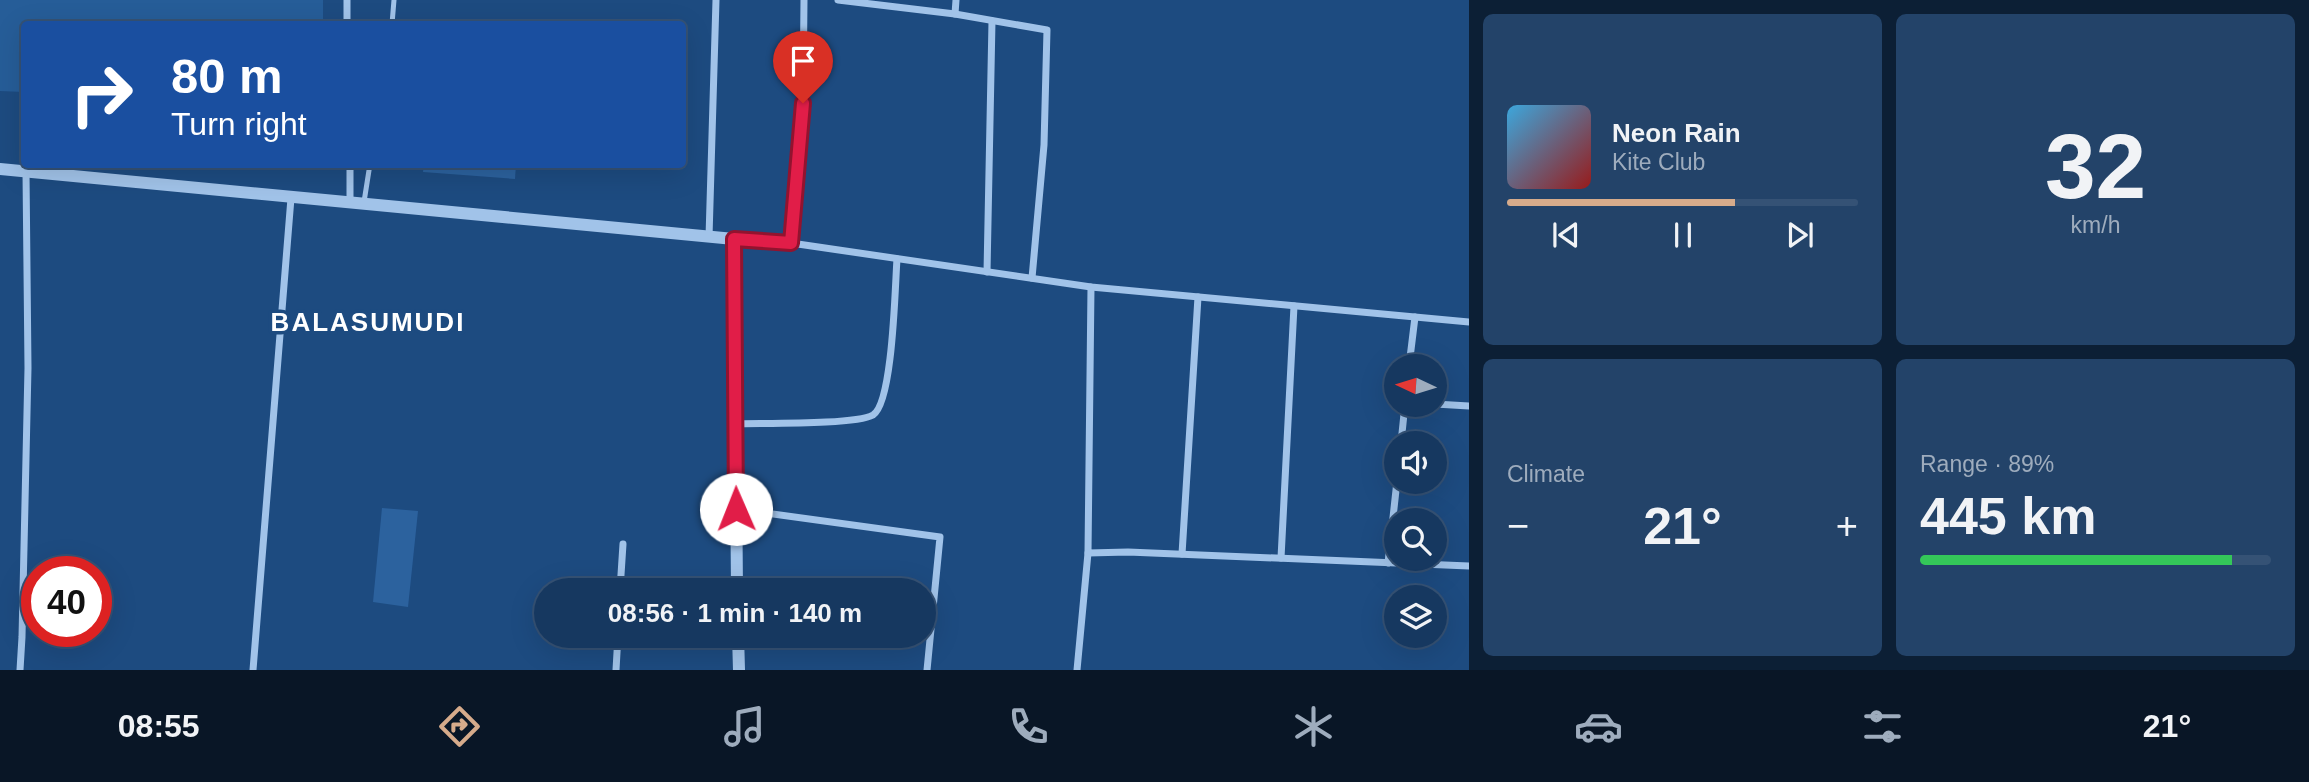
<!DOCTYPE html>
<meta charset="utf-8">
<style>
:root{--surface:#163860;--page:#234369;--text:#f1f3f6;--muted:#9eacbd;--line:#355275;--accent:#d6ab8b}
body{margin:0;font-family:Helvetica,sans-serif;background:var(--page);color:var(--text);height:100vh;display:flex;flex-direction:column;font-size:26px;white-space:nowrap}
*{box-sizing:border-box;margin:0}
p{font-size:23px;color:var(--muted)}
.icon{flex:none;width:38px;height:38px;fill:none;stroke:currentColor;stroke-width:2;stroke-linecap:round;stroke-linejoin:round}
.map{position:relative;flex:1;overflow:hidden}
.details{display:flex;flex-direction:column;gap:14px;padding:14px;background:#0c1f35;width:840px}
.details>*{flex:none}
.banner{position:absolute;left:21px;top:21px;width:665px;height:147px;border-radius:7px;box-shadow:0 7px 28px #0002,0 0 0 2px var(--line);background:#1a4fa0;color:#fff;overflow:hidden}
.needle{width:46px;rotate:274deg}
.controls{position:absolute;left:1384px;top:354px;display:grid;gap:14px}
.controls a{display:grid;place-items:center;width:63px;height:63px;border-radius:50%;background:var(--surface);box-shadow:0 7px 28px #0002,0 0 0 2px var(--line);font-size:35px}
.speed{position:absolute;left:21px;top:556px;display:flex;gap:14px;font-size:35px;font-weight:700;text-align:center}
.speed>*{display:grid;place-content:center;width:91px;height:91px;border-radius:50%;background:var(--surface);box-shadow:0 7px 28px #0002,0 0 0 2px var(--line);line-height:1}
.speed .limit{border:10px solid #d22;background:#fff;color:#111}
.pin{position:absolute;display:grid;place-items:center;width:60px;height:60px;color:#fff;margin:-72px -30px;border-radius:50% 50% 50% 0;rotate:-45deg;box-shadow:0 0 7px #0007}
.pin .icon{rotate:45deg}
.me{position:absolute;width:77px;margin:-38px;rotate:359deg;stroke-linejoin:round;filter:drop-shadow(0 0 5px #0008)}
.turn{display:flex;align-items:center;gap:24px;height:147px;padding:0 35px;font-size:32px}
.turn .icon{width:91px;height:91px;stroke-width:2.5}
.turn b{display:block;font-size:49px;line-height:60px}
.big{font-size:52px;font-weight:600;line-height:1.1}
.details .tile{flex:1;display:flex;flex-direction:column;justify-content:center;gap:10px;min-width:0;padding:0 24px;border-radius:10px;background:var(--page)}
.details .dial{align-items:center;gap:0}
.dial b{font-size:91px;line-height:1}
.song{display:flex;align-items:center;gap:21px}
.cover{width:84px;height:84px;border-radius:10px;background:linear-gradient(135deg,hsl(200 70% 55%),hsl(0 70% 35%))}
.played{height:7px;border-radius:4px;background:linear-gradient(90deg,var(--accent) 65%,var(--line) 65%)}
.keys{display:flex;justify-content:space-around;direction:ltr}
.heat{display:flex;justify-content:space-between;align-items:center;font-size:38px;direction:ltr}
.charge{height:10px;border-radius:5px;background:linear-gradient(90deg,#34c759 89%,var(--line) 0)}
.details .tiles{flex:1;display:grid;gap:14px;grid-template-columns:repeat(2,1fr)}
.trip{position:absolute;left:534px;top:578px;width:402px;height:70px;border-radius:35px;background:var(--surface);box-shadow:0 7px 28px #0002,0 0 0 2px var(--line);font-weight:600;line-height:70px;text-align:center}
.dock{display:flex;height:112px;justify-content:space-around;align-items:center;background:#091626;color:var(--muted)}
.dock .icon{width:49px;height:49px}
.dock .on{color:var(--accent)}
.dock b{font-size:32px;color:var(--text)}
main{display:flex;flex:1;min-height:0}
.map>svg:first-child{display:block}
</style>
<main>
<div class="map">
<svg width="1469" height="670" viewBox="0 0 1469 670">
<rect width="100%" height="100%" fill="#1d4b80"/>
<polygon fill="#265d98" points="0,0 323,0 323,24 24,24 24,92 0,91"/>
<g fill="#2c629e">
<polygon points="424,164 516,164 515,179 423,172"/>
<polygon points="382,508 418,511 408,607 373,602"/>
</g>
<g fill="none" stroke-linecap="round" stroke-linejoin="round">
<g stroke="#a1c3e9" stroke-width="5">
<polyline points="392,24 394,0"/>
<polyline points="364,202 370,164"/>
</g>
<g stroke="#a1c3e9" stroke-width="7">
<polyline points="347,0 347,24"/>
<polyline points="838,0 955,14 1047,30 1044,145 1032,278"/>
<polyline points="955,14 956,0"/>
<polyline points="350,164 350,204"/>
<polyline points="709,237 716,0"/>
<polyline points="734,239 791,243 1091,287 1469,322"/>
<polyline points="791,243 803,102 804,0"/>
<polyline points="987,272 992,21"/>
<polyline points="1091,287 1088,553 1128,552 1469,566"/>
<polyline points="1409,366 1415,317"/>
<polyline points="1435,404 1469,406"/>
<path d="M 735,424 C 762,423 855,425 873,415 C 893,403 895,285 897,259"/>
<polyline points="1401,443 1405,404"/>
<polyline points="736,509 940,537 927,670"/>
<polyline points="1182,554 1198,297"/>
<polyline points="1281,558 1294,306"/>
<polyline points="1388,563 1397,481"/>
<polyline points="620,590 623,544"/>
<polyline points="20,670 22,637 28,368 26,172"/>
<polyline points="253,670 291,198"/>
<polyline points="616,670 618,635"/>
<polyline points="1077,670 1088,553"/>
</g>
<g stroke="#a1c3e9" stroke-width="12">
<polyline points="0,169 734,239 737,590"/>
<polyline points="738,635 739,670"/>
</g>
</g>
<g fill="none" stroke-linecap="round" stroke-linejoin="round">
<defs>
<polyline id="route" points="736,509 734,239 791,243 803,103"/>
</defs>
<use href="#route" stroke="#92132f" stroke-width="18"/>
<use href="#route" stroke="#e11d48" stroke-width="12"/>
</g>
<g text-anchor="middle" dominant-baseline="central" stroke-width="7" stroke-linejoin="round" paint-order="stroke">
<g font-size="26" font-weight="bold" letter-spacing="2" fill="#fff" stroke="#1d4b80">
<text x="368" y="322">BALASUMUDI</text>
</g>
</g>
</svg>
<div class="controls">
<a><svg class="needle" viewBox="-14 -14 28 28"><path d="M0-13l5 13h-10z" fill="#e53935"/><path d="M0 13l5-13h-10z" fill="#9eacbd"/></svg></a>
<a><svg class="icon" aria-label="sound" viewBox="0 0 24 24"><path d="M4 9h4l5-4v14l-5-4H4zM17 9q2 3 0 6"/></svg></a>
<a><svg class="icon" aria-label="search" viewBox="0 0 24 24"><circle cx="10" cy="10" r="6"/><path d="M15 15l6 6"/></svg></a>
<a><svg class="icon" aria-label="layers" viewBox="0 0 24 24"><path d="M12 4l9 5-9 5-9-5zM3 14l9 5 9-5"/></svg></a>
</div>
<div class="speed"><div class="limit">40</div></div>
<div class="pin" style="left:803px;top:103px;background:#d93025"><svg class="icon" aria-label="arrive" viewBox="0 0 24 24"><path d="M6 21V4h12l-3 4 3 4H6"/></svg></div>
<svg class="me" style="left:736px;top:509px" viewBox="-20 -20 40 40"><circle r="19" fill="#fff"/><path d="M0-13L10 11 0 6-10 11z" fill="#e11d48"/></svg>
<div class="trip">08:56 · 1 min · 140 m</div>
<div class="banner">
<div class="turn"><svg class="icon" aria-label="right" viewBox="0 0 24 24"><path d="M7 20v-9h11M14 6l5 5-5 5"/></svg><div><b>80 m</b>Turn right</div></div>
</div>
</div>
<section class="details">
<div class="tiles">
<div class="tile">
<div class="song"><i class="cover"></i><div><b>Neon Rain</b><p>Kite Club</p></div></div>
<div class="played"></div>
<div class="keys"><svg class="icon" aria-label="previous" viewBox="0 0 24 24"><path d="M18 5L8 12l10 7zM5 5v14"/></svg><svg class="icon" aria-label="pause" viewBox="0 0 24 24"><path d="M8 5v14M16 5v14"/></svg><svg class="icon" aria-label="next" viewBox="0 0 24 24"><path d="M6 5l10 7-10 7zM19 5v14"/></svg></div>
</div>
<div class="tile dial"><b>32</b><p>km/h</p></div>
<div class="tile"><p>Climate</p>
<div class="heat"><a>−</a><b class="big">21°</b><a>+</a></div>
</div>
<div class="tile"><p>Range · 89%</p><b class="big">445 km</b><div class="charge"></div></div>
</div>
</section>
</main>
<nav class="dock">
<b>08:55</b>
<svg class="icon on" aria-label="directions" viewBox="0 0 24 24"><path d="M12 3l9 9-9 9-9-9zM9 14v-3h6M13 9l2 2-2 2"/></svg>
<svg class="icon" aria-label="music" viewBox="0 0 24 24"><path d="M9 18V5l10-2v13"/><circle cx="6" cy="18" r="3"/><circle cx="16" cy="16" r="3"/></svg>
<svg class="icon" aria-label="phone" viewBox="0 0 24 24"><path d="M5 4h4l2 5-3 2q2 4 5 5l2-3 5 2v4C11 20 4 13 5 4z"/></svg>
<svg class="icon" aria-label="climate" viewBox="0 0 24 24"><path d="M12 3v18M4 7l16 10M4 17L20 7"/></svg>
<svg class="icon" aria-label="car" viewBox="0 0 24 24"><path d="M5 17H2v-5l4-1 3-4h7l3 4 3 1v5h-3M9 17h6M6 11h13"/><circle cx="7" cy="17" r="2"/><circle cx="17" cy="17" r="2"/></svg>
<svg class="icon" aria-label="filters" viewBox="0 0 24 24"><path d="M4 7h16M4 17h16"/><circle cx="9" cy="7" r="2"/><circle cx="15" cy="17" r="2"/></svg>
<b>21°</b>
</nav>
